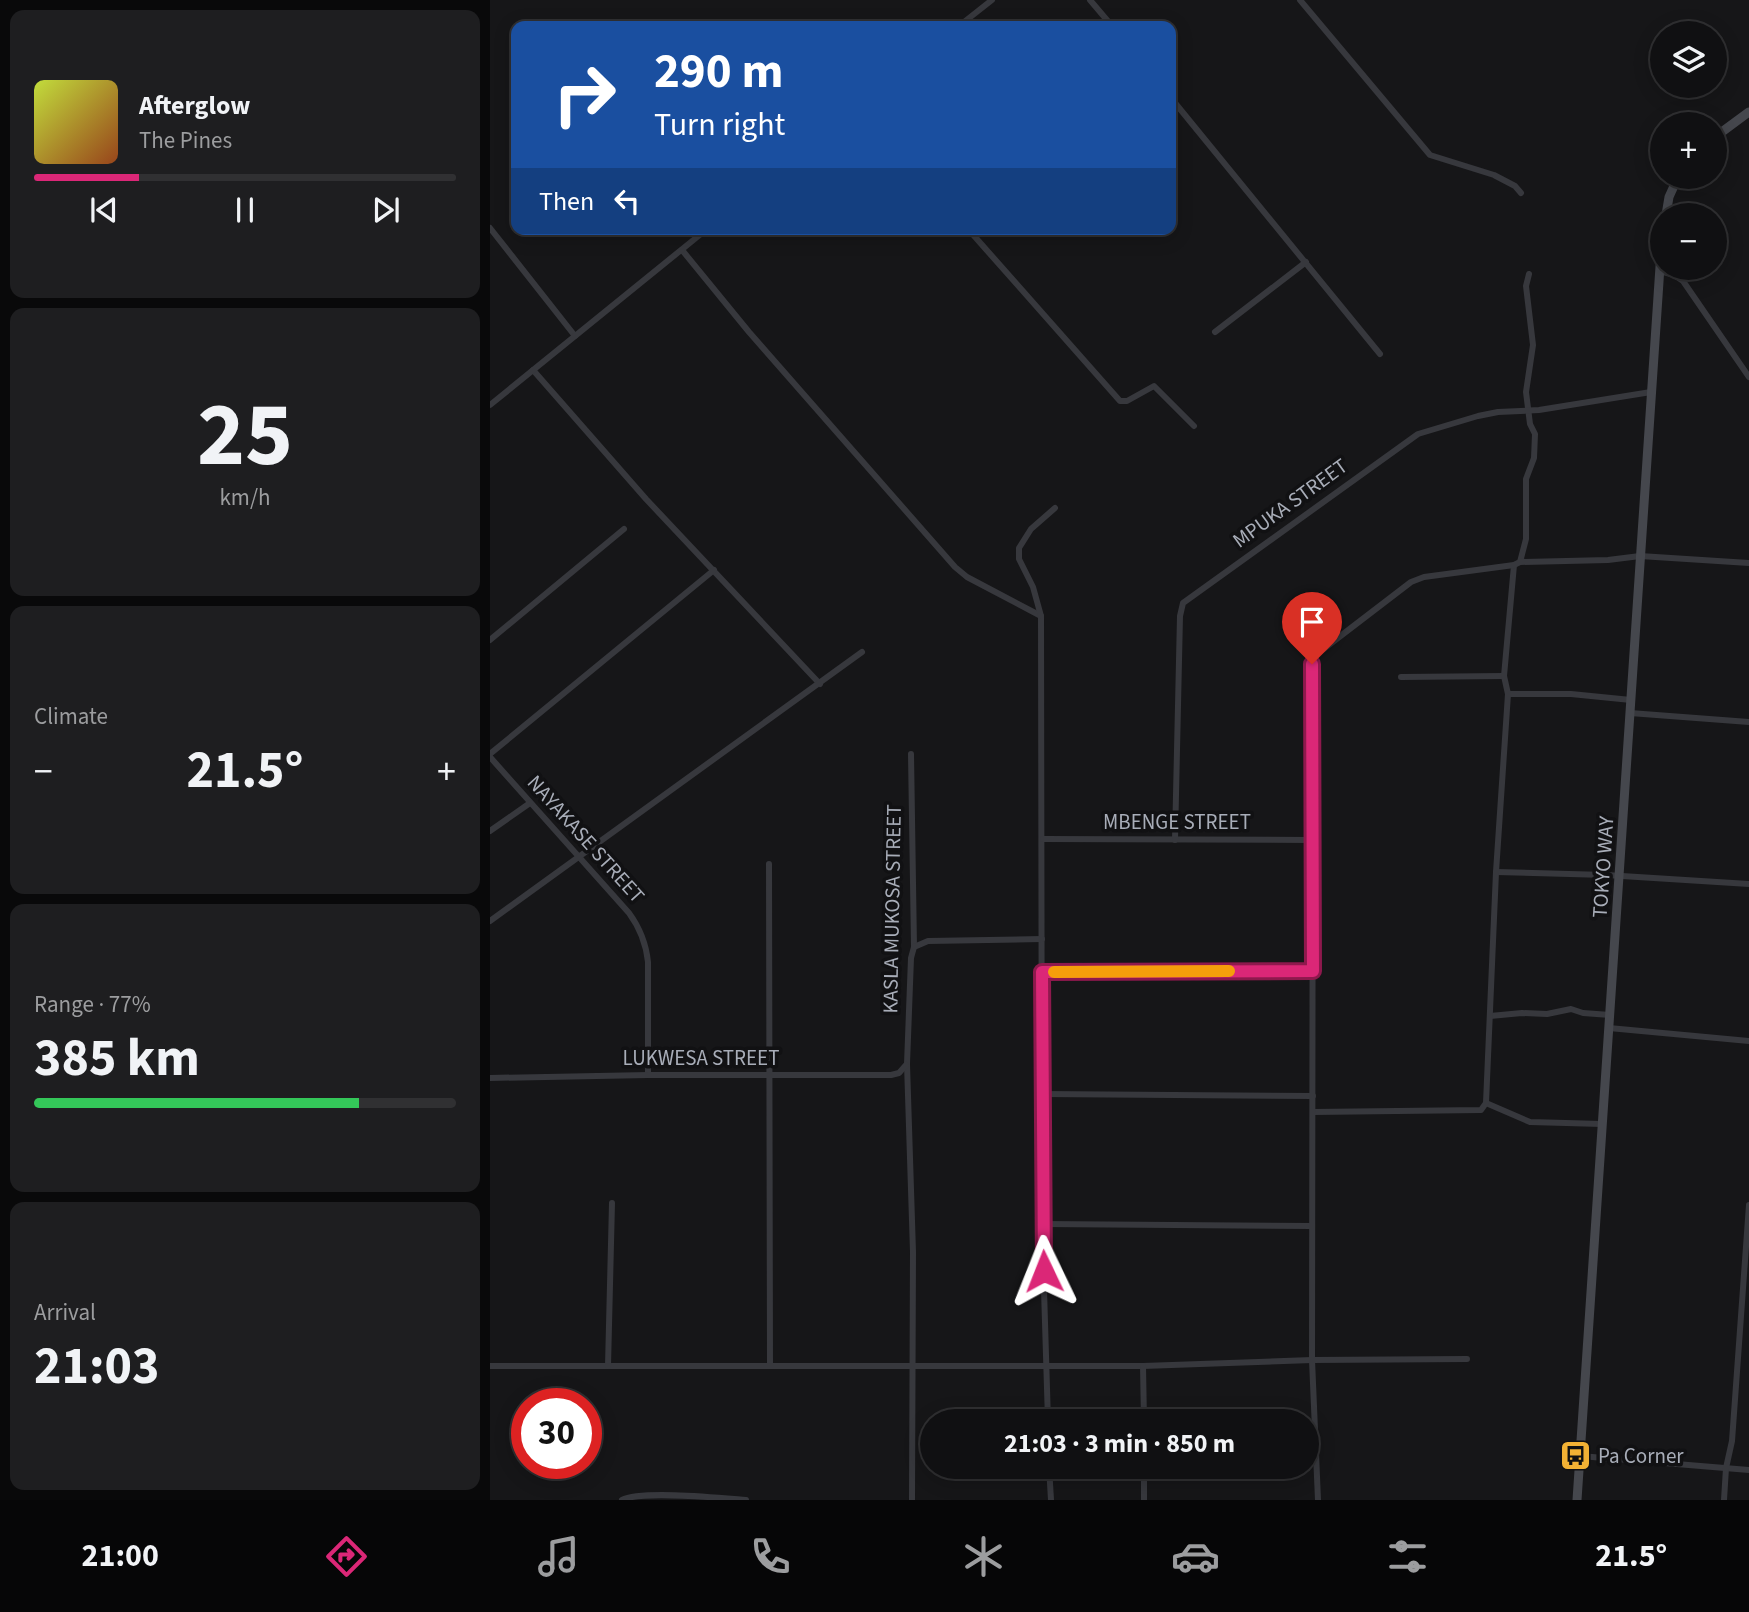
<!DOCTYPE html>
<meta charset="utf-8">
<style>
:root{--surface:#101012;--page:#1e1e20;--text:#f1f3f6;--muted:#9c9d9f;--line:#303032;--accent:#db2777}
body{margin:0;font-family:"Source Sans 3",sans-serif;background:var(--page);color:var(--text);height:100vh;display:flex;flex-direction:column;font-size:26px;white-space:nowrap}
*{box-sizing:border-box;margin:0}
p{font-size:23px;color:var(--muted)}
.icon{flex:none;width:38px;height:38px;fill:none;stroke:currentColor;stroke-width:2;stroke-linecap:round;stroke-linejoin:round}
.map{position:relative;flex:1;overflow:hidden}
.drawer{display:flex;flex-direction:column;gap:10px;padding:10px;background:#09090a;width:490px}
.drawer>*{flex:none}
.hud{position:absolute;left:21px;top:21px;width:665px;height:214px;border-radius:14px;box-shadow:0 4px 18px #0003,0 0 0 2px var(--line);background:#1a4fa0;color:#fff;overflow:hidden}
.tools{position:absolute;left:1160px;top:21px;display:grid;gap:14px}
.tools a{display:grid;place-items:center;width:77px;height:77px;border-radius:50%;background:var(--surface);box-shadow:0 4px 18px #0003,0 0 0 2px var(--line);font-size:35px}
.speed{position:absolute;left:21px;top:1388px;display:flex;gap:14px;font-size:35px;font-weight:700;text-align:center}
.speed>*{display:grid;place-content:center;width:91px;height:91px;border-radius:50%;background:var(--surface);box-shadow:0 4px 18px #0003,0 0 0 2px var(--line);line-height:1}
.speed .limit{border:10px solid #d22;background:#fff;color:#111}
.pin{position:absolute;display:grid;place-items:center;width:60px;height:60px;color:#fff;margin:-72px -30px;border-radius:50% 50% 50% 0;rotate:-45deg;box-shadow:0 0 7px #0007}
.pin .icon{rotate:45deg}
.me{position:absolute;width:77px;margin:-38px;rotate:358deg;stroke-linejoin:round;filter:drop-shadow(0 0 5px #0008)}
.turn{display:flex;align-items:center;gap:24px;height:147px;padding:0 28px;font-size:32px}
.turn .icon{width:91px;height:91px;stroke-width:2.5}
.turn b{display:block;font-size:49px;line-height:60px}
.then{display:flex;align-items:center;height:66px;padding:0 28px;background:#0003;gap:14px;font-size:26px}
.big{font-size:52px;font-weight:700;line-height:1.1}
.drawer .tile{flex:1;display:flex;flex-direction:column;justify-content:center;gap:10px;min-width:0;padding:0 24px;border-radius:14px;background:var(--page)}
.drawer .dial{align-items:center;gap:0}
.dial b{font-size:91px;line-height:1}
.song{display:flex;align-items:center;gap:21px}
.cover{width:84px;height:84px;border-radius:10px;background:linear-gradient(135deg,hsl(70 70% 55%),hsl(20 70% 35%))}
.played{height:7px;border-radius:4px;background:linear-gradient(90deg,var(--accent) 25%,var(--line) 25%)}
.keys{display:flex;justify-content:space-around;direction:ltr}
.heat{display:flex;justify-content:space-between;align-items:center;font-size:38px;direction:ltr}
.charge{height:10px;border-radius:5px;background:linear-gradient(90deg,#34c759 77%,var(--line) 0)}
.trip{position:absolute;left:430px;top:1409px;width:399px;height:70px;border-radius:35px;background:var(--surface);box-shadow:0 4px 18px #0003,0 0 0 2px var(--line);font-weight:700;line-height:70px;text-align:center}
.tab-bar{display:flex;height:112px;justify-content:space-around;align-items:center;background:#060607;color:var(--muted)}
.tab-bar .icon{width:49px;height:49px}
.tab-bar .selected{color:var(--accent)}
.tab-bar b{font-size:32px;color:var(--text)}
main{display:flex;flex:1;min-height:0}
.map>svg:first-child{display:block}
</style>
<main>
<section class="drawer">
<div class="tile">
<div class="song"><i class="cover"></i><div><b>Afterglow</b><p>The Pines</p></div></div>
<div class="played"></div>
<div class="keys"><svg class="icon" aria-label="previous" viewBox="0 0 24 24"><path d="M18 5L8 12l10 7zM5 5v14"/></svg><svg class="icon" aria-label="pause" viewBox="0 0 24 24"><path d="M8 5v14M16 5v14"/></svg><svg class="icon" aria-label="next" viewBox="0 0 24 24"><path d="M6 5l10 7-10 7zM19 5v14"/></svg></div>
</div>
<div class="tile dial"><b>25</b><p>km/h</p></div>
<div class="tile"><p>Climate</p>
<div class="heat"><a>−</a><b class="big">21.5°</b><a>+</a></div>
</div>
<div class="tile"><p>Range · 77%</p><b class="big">385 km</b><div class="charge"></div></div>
<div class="tile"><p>Arrival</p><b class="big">21:03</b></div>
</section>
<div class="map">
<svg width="1259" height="1500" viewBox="0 0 1259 1500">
<rect width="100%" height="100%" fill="#161618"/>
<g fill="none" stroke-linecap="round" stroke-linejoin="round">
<g stroke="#37383d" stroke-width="6">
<polyline points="600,0 622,26"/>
<polyline points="810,0 940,155 1004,175 1025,186 1031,193"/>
<polyline points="469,26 502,0"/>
<polyline points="681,98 890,354"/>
<polyline points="0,228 85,336"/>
<polyline points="478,229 630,401 637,401 664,386 704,426"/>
<polyline points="192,250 259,332 465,567 477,577 551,616 552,1224 558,1421"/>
<polyline points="1170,271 1184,275 1193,281 1259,377"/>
<polyline points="725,332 816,262"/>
<polyline points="43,370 156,499 330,684"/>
<polyline points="0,405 217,229"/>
<polyline points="1030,562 1036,539 1036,479 1044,458 1045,434 1040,424 1036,392 1043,345 1036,286 1039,274"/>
<polyline points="551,616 543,587 529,559 529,548 541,529 565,508"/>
<polyline points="0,640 134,529"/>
<polyline points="911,677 1014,676"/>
<polyline points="1018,694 1081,694 1141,700"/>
<polyline points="1140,713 1259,722"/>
<polyline points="0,754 224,570"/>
<polyline points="421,754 424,947 421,958 417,1064 423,1252 422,1500"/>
<path d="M 0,757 L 139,913 C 150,928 156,943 158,962 L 158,1075"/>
<polyline points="0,831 40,803"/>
<polyline points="553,839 821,840"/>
<polyline points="685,840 690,616 693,603 928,434 988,416 1008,412 1049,410 1161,392"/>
<polyline points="279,864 280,1366"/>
<polyline points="1006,872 1116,875 1259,884"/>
<polyline points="0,921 372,652"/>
<polyline points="424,947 438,941 552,939"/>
<polyline points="552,972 823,970"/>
<polyline points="1000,1016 1032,1013 1057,1014 1081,1009 1093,1013 1120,1015"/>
<polyline points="1119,1028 1259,1041"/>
<polyline points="0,1078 158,1075 401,1075 409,1073 416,1065"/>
<polyline points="552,1094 823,1096"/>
<polyline points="996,1103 1040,1122 1112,1124"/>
<polyline points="823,1112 991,1110 996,1103 1006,872 1018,694 1014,676 1024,565"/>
<polyline points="552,1224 822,1226"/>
<polyline points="0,1366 653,1366 822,1360 977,1359"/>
<polyline points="118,1366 122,1203"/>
<polyline points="653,1366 654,1421"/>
<polyline points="1090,1456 1259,1470"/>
<polyline points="559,1466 561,1500"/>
<polyline points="654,1466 654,1500"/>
<path d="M 132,1500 C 151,1490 231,1498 256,1500"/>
<polyline points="828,1500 822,1360 823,660 827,654 921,582 934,577 1024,565 1030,562 1118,560 1150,556 1259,563"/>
<polyline points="1234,1500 1236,1468 1242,1441 1259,1205"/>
</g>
<g stroke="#45474d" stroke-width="9">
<polyline points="1225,137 1259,112"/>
<polyline points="1176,215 1179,197 1188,177"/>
<polyline points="1087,1500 1172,237"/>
</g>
</g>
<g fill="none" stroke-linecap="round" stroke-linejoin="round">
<defs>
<polyline id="route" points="554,1271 552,972 823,971 822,664"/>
</defs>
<use href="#route" stroke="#8e194d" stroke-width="18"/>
<use href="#route" stroke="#db2777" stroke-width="12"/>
<polyline stroke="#f59e0b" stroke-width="12" points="564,972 739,971"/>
</g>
<defs>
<symbol id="bus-square" viewBox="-11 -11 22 22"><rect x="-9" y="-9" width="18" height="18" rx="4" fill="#f2b134" stroke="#111113"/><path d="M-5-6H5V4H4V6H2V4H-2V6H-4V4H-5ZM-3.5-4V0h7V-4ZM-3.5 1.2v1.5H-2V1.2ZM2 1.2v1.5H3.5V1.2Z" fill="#111"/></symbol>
</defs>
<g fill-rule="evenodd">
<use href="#bus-square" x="1068" y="1438" width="35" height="35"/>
</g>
<g text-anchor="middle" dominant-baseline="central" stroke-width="7" stroke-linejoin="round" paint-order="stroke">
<g font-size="21" fill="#a8adb8" stroke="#111113">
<text transform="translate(800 503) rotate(-36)">MPUKA STREET</text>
<text x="687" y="822">MBENGE STREET</text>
<text transform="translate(96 839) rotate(48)">NAYAKASE STREET</text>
<text transform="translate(1113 867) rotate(-86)">TOKYO WAY</text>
<text transform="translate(402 909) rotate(-89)">KASLA MUKOSA STREET</text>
<text x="211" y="1058">LUKWESA STREET</text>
</g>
<g font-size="21" fill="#a8adb8" stroke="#111113" text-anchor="start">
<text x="1108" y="1456">Pa Corner</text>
</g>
</g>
</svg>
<div class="tools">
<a><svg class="icon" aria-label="layers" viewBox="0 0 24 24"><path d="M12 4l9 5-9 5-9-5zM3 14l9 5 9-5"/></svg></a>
<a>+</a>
<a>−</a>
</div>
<div class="speed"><div class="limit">30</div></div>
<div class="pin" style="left:822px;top:664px;background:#d93025"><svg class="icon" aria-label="arrive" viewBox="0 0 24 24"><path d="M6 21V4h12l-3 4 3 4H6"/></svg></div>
<svg class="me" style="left:554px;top:1271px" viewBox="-20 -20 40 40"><path d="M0-17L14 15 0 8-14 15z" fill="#db2777" stroke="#fff" stroke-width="4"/></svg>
<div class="trip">21:03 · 3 min · 850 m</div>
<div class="hud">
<div class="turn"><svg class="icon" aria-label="right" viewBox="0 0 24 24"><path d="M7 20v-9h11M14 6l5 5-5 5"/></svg><div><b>290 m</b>Turn right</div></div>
<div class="then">Then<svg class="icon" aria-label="left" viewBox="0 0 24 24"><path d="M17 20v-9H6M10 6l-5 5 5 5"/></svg></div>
</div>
</div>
</main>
<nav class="tab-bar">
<b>21:00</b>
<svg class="icon selected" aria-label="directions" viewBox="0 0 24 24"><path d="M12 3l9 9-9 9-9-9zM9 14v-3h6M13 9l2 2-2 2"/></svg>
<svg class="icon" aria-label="music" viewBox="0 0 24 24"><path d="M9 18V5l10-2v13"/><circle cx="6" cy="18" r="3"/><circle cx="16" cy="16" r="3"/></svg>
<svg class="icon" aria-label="phone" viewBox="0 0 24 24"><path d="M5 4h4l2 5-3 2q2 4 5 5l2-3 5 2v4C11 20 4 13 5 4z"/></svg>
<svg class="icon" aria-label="climate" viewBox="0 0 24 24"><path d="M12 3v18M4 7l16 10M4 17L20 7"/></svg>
<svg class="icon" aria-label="car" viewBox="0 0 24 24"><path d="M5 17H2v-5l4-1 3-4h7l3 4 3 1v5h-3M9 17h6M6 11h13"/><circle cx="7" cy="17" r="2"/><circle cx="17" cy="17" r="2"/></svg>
<svg class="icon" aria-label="filters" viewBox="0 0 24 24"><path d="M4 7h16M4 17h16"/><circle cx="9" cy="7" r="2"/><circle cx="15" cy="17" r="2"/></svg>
<b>21.5°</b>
</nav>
